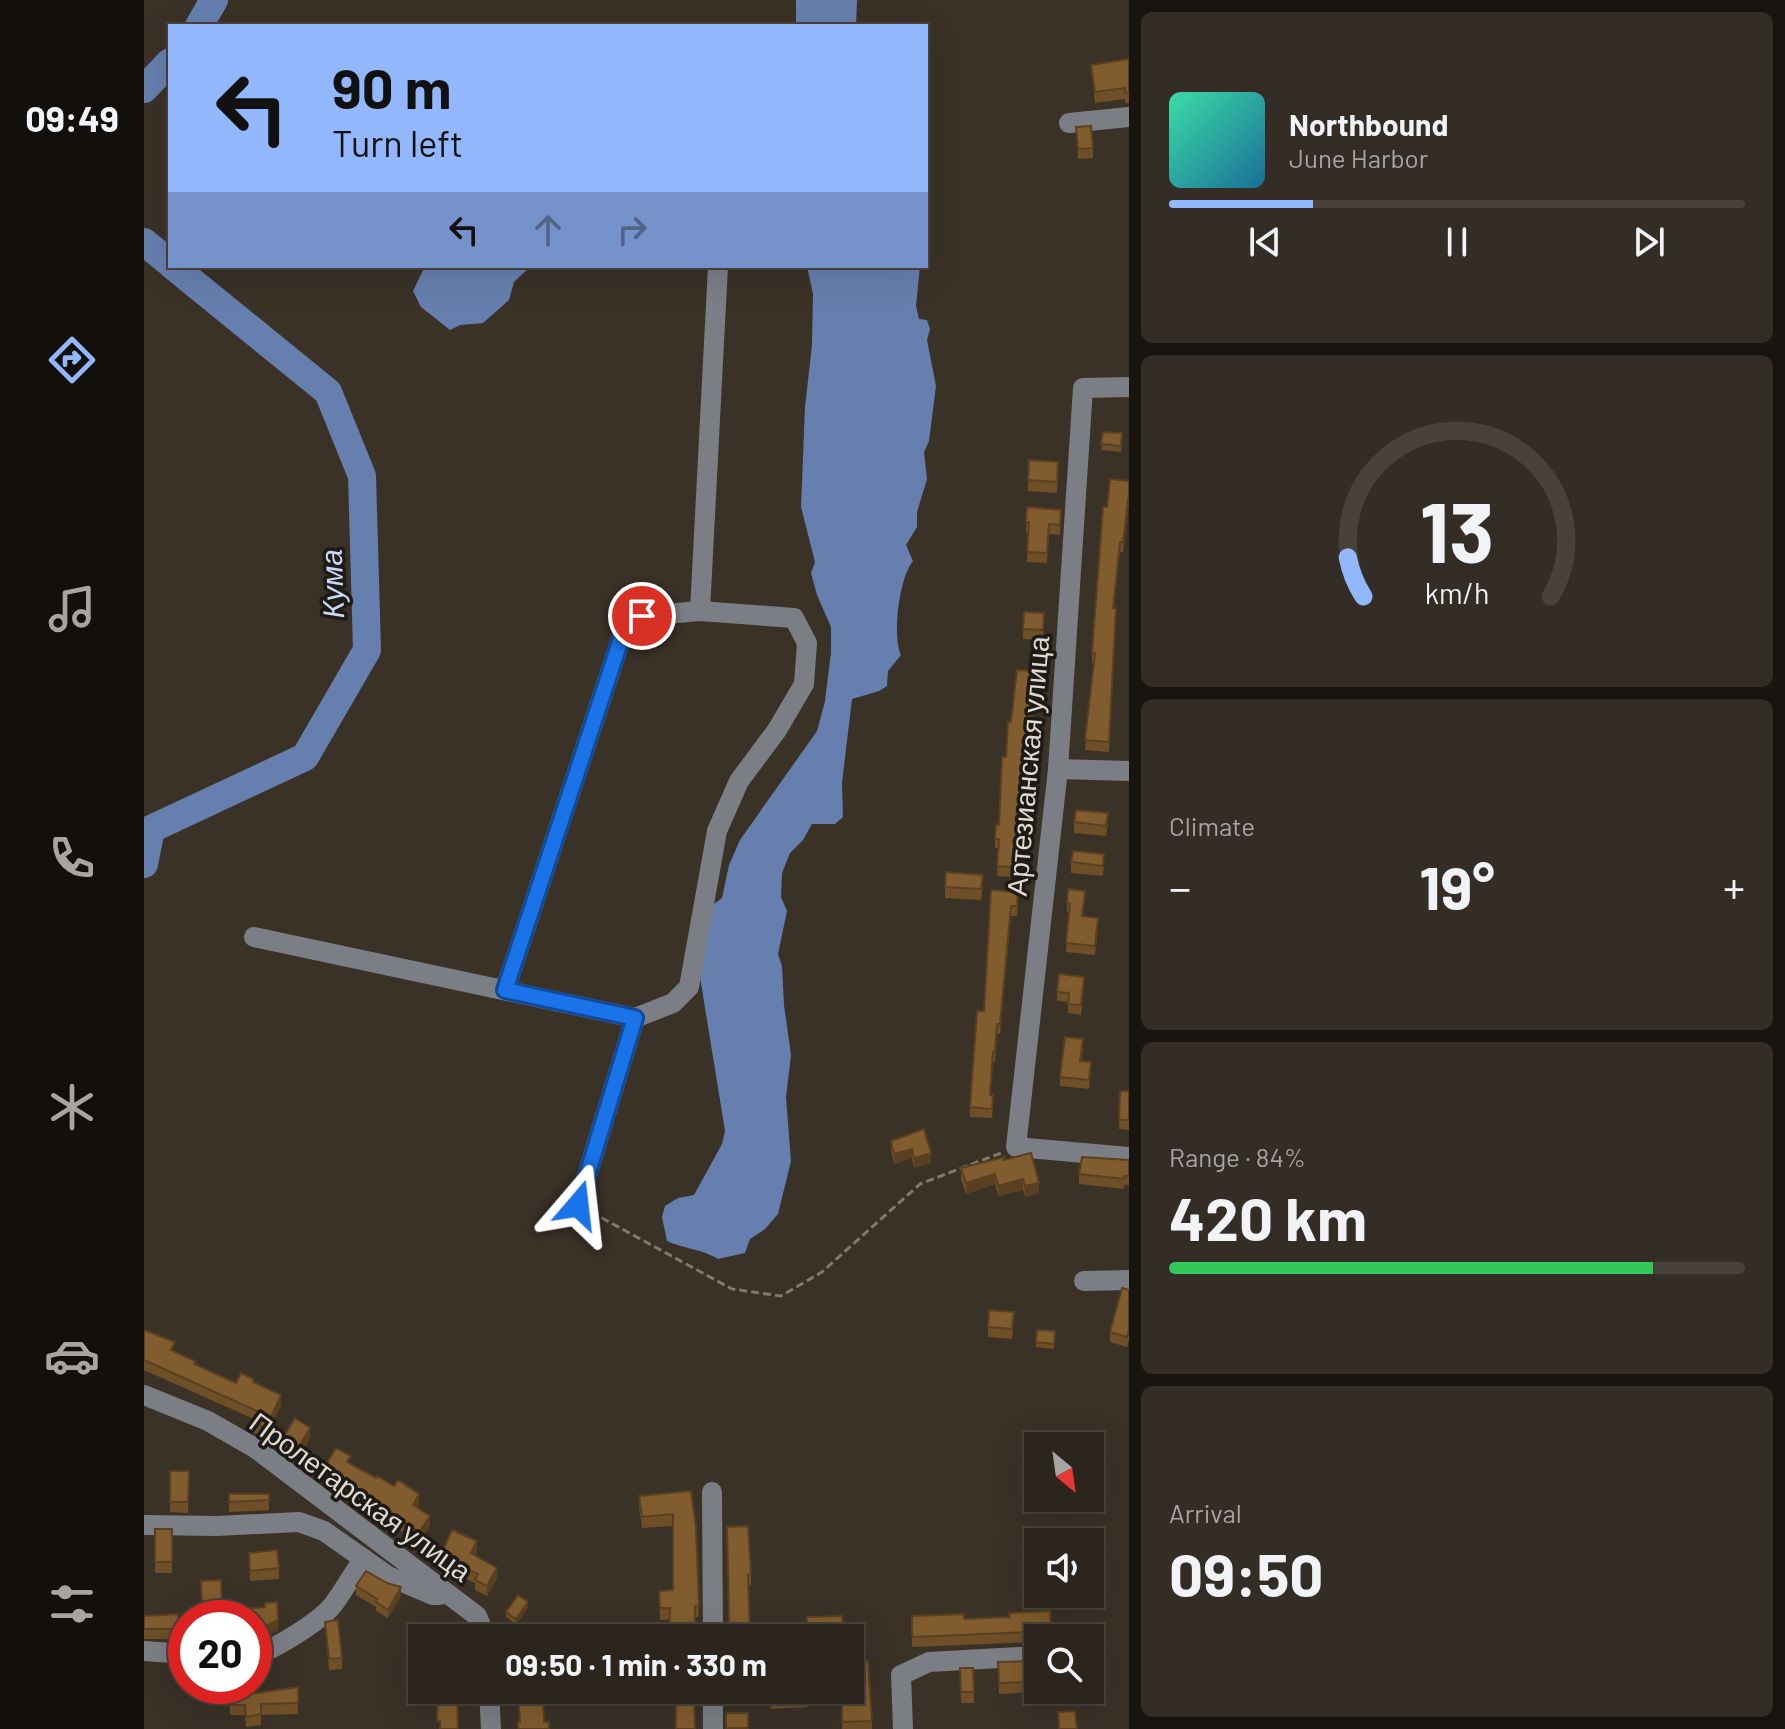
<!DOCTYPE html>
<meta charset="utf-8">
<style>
:root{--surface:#2c251d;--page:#342d26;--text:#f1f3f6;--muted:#a6a5a4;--line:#48423b;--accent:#93b7fd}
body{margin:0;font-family:Barlow,sans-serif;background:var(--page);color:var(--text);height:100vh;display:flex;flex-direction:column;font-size:30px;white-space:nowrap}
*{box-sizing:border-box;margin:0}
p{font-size:26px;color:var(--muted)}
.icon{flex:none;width:44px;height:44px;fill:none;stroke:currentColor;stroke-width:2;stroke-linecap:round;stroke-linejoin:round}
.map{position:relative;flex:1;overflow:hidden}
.side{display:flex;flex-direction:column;gap:12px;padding:12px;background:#181410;width:656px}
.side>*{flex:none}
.hud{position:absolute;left:24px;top:24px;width:760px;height:244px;border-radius:0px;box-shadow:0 8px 32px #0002,0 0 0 2px var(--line);background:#93b7fd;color:#111;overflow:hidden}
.needle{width:52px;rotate:151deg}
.fabs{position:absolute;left:880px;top:1432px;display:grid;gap:16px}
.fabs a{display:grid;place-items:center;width:80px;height:80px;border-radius:0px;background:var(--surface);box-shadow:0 8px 32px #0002,0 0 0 2px var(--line);font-size:40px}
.speed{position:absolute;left:24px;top:1600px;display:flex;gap:16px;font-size:40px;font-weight:700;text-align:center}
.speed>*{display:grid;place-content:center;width:104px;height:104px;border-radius:50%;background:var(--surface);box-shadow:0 8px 32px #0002,0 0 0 2px var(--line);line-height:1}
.speed .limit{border:12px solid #d22;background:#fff;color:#111}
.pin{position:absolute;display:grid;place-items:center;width:68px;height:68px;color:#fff;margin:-34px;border:4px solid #fff;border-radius:50%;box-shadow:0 2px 8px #0007}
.me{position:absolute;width:88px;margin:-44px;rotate:17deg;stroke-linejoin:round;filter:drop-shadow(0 0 6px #0008)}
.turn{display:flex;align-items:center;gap:28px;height:168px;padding:0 32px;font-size:36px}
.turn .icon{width:104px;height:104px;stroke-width:2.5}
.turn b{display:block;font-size:56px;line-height:68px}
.lanes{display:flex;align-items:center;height:76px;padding:0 32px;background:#0003;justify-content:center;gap:40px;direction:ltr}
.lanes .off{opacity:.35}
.big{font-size:60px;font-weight:700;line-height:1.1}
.side .card{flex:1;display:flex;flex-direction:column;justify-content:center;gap:12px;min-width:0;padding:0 28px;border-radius:12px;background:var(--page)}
.side .dial{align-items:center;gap:0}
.dial svg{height:208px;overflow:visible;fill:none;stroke:var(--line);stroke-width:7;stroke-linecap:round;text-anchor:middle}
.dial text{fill:var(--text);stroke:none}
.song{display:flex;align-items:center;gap:24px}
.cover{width:96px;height:96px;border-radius:12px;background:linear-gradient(135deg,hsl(160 70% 55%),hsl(200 70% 35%))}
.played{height:8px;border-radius:4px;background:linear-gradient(90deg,var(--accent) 25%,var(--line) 25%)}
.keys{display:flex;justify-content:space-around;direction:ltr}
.heat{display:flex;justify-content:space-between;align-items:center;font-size:44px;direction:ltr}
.charge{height:12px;border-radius:6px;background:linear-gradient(90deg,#34c759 84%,var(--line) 0)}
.trip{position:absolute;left:264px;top:1624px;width:456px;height:80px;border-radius:0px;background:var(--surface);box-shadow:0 8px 32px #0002,0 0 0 2px var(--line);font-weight:700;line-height:80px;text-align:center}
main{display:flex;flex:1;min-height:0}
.tab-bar{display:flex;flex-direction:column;width:144px;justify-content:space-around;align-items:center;background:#120f0c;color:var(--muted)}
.tab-bar .icon{width:56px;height:56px}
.tab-bar .on{color:var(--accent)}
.tab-bar b{font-size:36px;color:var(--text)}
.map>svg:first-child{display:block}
</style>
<main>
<nav class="tab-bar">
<b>09:49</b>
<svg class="icon on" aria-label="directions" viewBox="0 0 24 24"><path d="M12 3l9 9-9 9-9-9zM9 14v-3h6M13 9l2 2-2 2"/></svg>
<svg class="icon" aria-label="music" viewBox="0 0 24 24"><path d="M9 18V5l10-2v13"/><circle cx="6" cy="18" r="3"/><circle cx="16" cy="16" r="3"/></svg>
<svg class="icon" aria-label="phone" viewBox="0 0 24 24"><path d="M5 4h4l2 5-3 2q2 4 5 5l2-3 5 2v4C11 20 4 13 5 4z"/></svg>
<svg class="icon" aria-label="climate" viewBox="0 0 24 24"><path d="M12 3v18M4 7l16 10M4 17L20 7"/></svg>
<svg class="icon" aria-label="car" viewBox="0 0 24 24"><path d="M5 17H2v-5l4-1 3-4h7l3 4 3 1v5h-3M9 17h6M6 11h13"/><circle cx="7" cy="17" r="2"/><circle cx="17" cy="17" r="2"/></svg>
<svg class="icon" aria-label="filters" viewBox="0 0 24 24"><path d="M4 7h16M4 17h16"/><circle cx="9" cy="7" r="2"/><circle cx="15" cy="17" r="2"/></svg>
</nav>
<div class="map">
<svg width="985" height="1729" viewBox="0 0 985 1729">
<rect width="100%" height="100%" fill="#3a3127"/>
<g fill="#677fae">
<polygon points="652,0 713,0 712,26 652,26"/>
<polygon points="281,266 387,266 370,282 365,300 339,323 316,325 306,330 277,307 269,291"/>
<path d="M 663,266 L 776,266 L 772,306 L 775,319 L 783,320 L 786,329 L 783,340 L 792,386 L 785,441 L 780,452 L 783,479 L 773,512 L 773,527 L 762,545 L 769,561 C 755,578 748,636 757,655 L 744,671 L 743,686 L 735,691 L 708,699 L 698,783 L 699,817 L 691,824 L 668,824 L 659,840 L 646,853 L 638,873 L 637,897 L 643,911 L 634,954 L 638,966 L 640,1005 L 647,1055 L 642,1097 L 647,1161 L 634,1214 L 621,1229 L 606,1239 L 601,1253 L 574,1259 C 558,1249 540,1249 523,1241 L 518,1217 L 521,1206 L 534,1198 L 550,1195 L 578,1144 L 581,1131 L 556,977 L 564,908 L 578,898 L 585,865 L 596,840 L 673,731 L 681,701 L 687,653 L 687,627 L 673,595 L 667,573 L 671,562 L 657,507 L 661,407 L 668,345 L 669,294 Z"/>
</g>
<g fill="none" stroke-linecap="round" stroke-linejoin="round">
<g stroke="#677fae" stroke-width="28">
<polyline points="55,26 70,0"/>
<polyline points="0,89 26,62"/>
<polyline points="0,242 26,263"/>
<polyline points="0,864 7,829 161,757 223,650 218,476 184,392 29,266"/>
</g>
<polyline stroke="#817971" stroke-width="3" stroke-dasharray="8 4" stroke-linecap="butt" points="447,1212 588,1289 637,1296 678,1272 776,1184 857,1153"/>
<g stroke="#7b7e84" stroke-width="20">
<polyline points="925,123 985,117"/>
<polyline points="985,387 939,388 914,769 872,1147 985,1157"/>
<polyline points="556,611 574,266"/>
<polyline points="914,769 985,771"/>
<polyline points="110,937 491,1018 434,1205"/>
<polyline points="361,990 478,636 498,616 556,611 650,618 663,643 660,684 633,730 595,781 573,831 545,987 529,1003 491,1018"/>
<polyline points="940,1281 985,1280"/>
<polyline points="0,1395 64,1421 111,1448 333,1616 342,1638"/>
<polyline points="568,1492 569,1638"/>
<polyline points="0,1525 73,1526 155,1522 180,1531 244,1576 289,1595 296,1595"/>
<polyline points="0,1651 42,1654"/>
<path d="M 110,1656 C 131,1649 175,1622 188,1606 C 200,1591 208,1574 220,1559"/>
<polyline points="345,1690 347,1729"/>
<polyline points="569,1690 569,1729"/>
<polyline points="759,1729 757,1675 785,1662 894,1656"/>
</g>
</g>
<g fill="#6e4f28">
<polygon points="985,59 985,103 981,103 981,99 951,103 947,65"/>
<polygon points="932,127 949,148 949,158 934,159"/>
<polygon points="959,432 978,433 977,452 957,450"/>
<polygon points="914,472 913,493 884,491 884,480"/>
<polygon points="985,481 985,503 979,552 976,552 970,608 972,618 965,752 941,750 950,663 948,663 948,653 963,507"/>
<polygon points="883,507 917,510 916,535 905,534 903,563 883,562 884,532 882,532"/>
<polygon points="900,613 899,640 879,639 879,629"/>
<polygon points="893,681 885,751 882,751 870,877 853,876 854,848 851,848 851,839 855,825 862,757 867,722"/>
<polygon points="930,822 964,823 962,836 930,833"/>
<polygon points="927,862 960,864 959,876 927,873"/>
<polygon points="839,885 837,900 801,898 801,887"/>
<polygon points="847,890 874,902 873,916 867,916 856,1034 853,1034 851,1062 849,1062 846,1095 849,1105 848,1118 826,1117 826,1107 840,1011"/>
<polygon points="941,900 939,916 954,927 951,955 922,952 925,913 923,912 923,903"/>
<polygon points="940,986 937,1015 924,1013 924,1002 913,1001 913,992"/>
<polygon points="939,1047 938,1061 947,1070 945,1089 916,1086 916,1077"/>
<polygon points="976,1091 985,1091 985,1130 975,1129"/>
<polygon points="780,1129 787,1163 770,1168 768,1158 750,1164 747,1150 747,1141"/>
<polygon points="860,1160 895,1193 881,1197 879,1190 854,1196 851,1184 822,1194 817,1179 817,1168"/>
<polygon points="985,1160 985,1185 980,1185 980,1189 935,1184 935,1174"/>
<polygon points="985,1290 985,1340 983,1347 966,1342 966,1332"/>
<polygon points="870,1322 868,1339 844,1337 844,1327"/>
<polygon points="0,1330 51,1365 92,1383 110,1383 137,1405 122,1438 110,1433 110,1423 112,1420 0,1370"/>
<polygon points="893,1330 911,1331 910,1349 892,1347"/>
<polygon points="166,1438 153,1461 137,1452 137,1441"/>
<polygon points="207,1464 275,1505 274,1508 286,1526 275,1543 233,1515 231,1519 218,1511 218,1508 197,1495 197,1489 180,1479 180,1468"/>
<polygon points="26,1471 45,1471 44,1513 26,1512"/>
<polygon points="547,1491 555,1617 516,1620 515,1591 529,1590 529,1526 498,1528 495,1507 495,1496"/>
<polygon points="85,1494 125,1494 125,1510 85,1512"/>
<polygon points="583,1527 607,1574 607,1585 605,1585 606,1638 584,1638 585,1619"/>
<rect x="11" y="1529" width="17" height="44"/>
<polygon points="333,1551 331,1555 353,1578 343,1596 331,1590 331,1583 296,1567 296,1556"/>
<polygon points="105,1553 135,1568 135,1579 106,1581"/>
<polygon points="57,1581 78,1601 78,1612 58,1613"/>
<polygon points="212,1586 257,1596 244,1618 232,1611 232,1607 212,1595"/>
<polygon points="384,1608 372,1624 362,1617 362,1612"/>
<polygon points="906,1611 907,1638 894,1638 894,1642 768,1647 768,1616 820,1619 866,1617"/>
<polygon points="34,1614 35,1639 0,1639 0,1616"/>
<polygon points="698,1616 699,1638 663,1638 663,1617"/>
<polygon points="110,1618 134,1630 117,1639 110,1640"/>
<polygon points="181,1622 198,1658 198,1669 185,1670"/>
<polygon points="894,1661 894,1690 906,1690 906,1691 855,1694 854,1662"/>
<polygon points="816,1668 829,1668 830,1703 817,1703"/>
<polygon points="154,1687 154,1714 117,1715 117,1725 102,1727 101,1715 86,1715 85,1697"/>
<polygon points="627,1690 663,1690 663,1707 627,1709"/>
<polygon points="698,1690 728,1721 728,1729 698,1729"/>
</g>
<g fill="#5a4020">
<polygon points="985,493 985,503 979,552 979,542"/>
<polygon points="976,542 976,552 969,618 969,608"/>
<polygon points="893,671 893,681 885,751 885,742"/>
<polygon points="882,741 882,751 870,877 870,867"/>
<polygon points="867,906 867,916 856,1034 856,1024"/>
<polygon points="768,1149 768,1158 750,1164 750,1154"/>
<polygon points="787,1153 787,1163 770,1168 770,1158"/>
<polygon points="851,1174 851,1184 822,1194 822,1183"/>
<polygon points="879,1179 879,1190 854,1196 854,1186"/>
<polygon points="895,1183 895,1193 881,1197 881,1186"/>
<polygon points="137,1395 137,1405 122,1438 122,1428"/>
<polygon points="166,1428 166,1438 153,1461 153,1450"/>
<polygon points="275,1494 275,1505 269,1515 269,1505"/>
<polygon points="286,1516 286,1526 275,1543 275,1532"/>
<polygon points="333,1541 333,1551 327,1564 327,1553"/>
<polygon points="353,1568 353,1578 343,1596 343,1586"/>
<polygon points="257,1587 257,1596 244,1618 244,1610"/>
<polygon points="384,1602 384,1608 372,1624 372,1619"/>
<polygon points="134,1620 134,1630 117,1639 117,1628"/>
</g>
<g fill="#805c2e" stroke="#5a4020" stroke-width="2">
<polygon points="985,59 985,92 981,93 981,88 951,92 947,65"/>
<polygon points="947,126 949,148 934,149 932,127"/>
<polygon points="959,432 978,433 977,446 957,444"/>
<polygon points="885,460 914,462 913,482 884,480"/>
<polygon points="966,479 985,481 985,493 979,542 976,542 969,608 972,608 965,742 941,740 951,653 948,653 959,507 963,507"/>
<polygon points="883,507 917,510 916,525 905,524 903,553 883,552 885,522 882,522"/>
<polygon points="880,612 900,613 899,630 879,629"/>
<polygon points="873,670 893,671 885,742 882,741 870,867 853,866 855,839 851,839 852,824 855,825 858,757 862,757 864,722 867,722"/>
<polygon points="932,810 964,813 962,826 930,822"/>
<polygon points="929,851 960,854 959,866 927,862"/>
<polygon points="802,872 839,875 837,889 801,887"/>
<polygon points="924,889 941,891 938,916 954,918 951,946 922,943 926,904 923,903"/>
<polygon points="847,890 874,892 873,906 867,906 856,1024 853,1024 851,1052 849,1052 846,1095 849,1095 848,1109 826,1107 833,1011 840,1011"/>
<polygon points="915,974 940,977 937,1005 924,1004 925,993 913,992"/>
<polygon points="921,1037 939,1039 936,1061 947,1062 945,1080 916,1077"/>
<polygon points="976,1091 985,1091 985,1120 975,1120"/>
<polygon points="780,1129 787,1153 770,1158 768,1149 750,1154 747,1141"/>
<polygon points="887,1153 895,1183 881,1186 879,1179 854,1186 851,1174 822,1183 817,1168 860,1157 860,1160"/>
<polygon points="938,1157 985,1160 985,1176 980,1176 980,1179 935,1174"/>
<polygon points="978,1288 985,1290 985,1329 983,1337 966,1332"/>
<polygon points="845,1310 870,1312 868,1329 844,1327"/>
<polygon points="0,1330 31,1342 27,1350 51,1361 50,1364 92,1383 97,1373 110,1379 109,1382 137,1395 122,1428 110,1423 115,1412 0,1360"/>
<polygon points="893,1330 911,1331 910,1344 892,1342"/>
<polygon points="151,1418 166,1428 153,1450 137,1441"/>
<polygon points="192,1448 207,1456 203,1462 232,1478 233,1476 250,1486 254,1480 275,1494 269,1505 286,1516 275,1532 233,1505 231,1508 218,1501 220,1499 197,1485 200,1480 180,1468"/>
<polygon points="26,1471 45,1471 44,1502 26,1502"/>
<polygon points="547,1491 552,1527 555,1606 551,1606 551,1638 525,1638 526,1608 516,1608 515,1591 529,1590 529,1514 498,1517 495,1496"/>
<polygon points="85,1494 125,1494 125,1500 85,1502"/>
<polygon points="604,1526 607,1574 604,1575 606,1637 584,1638 585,1616 583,1527"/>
<rect x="11" y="1529" width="17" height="33"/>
<polygon points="308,1530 333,1541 327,1553 353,1568 343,1586 331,1580 334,1574 296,1556"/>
<polygon points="133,1550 135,1568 106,1571 105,1553"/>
<polygon points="222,1571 243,1583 257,1587 244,1610 232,1602 233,1599 212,1586"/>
<polygon points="77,1580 78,1601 58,1602 57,1581"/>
<polygon points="374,1595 384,1602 372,1619 362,1612"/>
<polygon points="133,1602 134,1620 117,1628 110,1629 110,1618 88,1618 87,1610 121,1607 121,1603"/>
<polygon points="906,1611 907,1631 768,1637 768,1616 820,1614 820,1619 866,1617 865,1613"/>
<polygon points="34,1614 35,1629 0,1629 0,1616"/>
<polygon points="698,1616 699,1633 663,1634 663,1617"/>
<polygon points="194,1620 198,1658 185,1659 181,1622"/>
<polygon points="706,1661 724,1661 728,1721 698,1722 698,1690 706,1690"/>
<polygon points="894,1661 894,1682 855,1683 854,1662"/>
<polygon points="816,1668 829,1668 830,1692 817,1692"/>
<polygon points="154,1687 154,1703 117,1704 117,1714 102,1717 101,1705 86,1705 85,1697"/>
<polygon points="294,1690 313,1690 314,1729 296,1729 296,1721 293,1721"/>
<polygon points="374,1690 399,1691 400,1722 405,1722 405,1729 374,1729 374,1722 376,1722"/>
<polygon points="532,1690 550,1690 551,1729 532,1729"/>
<polygon points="627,1690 663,1690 663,1697 627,1698"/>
<polygon points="931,1711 933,1729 915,1729 914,1712"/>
<rect x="582" y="1713" width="22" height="15"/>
</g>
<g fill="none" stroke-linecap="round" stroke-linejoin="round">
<defs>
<polyline id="route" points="434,1205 491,1018 361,990 478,636 498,616"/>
</defs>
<use href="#route" stroke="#114b97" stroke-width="20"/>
<use href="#route" stroke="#1a73e8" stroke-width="14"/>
</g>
<g text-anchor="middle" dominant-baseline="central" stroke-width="7" stroke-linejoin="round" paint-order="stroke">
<g font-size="28" fill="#dfd9d3" stroke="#1e1a15">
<text transform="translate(883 766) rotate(-85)">Артезианская улица</text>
<text transform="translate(217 1496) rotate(36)">Пролетарская улица</text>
</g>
<g font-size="30" font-style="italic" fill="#cad9f6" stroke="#1e1a15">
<text transform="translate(187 584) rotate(-92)">Кума</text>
</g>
</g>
</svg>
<div class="fabs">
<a><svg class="needle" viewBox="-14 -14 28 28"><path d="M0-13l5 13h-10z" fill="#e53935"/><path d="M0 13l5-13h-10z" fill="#a6a5a4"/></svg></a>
<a><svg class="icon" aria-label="sound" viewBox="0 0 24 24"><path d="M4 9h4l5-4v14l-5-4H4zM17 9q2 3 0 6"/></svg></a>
<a><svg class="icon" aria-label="search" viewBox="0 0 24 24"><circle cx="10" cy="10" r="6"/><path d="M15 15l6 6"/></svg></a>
</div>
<div class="speed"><div class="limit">20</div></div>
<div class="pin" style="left:498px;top:616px;background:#d93025"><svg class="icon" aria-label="arrive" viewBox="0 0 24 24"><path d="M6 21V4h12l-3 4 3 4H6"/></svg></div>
<svg class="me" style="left:434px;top:1205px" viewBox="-20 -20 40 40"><path d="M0-17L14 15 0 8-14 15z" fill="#1a73e8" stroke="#fff" stroke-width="4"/></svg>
<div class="trip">09:50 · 1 min · 330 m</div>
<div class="hud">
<div class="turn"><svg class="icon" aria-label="left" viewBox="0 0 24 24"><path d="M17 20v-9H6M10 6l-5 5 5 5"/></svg><div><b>90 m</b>Turn left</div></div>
<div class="lanes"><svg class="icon" aria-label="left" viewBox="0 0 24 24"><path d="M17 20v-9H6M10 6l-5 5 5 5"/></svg><svg class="icon off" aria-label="ahead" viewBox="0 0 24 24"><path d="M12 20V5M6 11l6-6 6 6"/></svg><svg class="icon off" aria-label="right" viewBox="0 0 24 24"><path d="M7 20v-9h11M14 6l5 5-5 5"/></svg></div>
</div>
</div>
<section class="side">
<div class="card">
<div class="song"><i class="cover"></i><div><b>Northbound</b><p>June Harbor</p></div></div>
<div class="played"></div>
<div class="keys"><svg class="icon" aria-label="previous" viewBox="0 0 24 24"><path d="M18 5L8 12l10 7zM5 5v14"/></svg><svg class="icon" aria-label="pause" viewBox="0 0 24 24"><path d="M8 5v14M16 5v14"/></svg><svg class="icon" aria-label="next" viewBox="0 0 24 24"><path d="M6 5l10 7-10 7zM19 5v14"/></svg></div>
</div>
<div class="card dial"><svg viewBox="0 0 100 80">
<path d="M14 69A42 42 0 1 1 86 69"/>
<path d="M14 69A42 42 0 0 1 8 54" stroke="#93b7fd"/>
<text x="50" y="56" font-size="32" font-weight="700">13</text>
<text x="50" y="72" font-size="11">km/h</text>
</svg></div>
<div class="card"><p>Climate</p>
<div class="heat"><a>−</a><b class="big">19°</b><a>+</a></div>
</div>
<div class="card"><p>Range · 84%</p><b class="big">420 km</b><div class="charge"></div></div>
<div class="card"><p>Arrival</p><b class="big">09:50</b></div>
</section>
</main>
